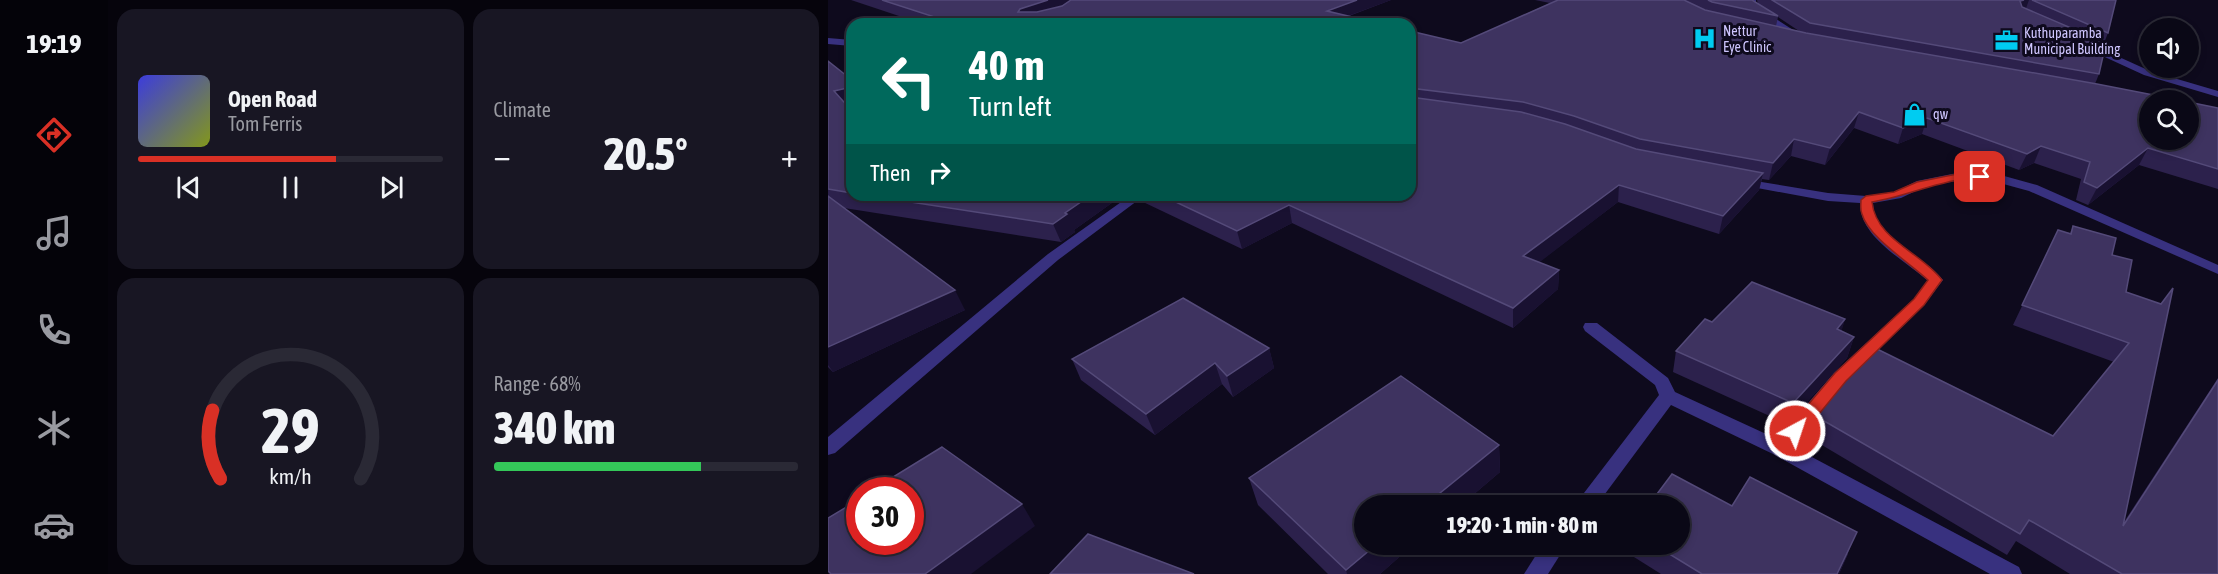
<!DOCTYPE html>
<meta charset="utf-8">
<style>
:root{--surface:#0a0816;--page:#181623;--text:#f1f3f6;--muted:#999aa1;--line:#2a2935;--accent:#d93025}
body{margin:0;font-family:"Asap Condensed",sans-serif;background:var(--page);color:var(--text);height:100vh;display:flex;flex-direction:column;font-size:22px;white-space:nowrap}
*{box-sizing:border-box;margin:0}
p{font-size:20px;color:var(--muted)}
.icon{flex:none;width:33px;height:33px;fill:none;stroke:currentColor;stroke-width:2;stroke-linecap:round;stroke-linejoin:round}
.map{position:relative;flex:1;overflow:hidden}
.sheet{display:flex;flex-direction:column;gap:9px;padding:9px;background:#06040c;width:720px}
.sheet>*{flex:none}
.guide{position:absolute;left:18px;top:18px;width:570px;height:183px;border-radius:18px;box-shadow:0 3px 9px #0003,0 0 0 2px var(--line);background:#00695c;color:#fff;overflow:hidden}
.fabs{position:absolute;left:1311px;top:18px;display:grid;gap:12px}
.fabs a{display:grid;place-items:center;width:60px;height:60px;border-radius:50%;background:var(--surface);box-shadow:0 3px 9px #0003,0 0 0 2px var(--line);font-size:30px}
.speed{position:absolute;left:18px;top:477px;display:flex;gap:12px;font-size:30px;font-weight:700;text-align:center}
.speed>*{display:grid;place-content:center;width:78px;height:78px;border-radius:50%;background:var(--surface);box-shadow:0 3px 9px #0003,0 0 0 2px var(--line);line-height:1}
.speed .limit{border:9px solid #d22;background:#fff;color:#111}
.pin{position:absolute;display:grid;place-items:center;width:51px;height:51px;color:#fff;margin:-26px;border-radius:12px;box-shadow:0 3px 9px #0006}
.me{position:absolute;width:66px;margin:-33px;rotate:40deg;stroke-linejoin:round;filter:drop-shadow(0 0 4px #0008)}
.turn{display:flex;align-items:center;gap:21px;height:126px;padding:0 24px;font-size:27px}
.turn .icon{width:78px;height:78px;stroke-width:2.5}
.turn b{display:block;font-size:42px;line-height:51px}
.then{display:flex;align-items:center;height:57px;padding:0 24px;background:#0003;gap:12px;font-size:22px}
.big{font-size:45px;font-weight:800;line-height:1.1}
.sheet .card{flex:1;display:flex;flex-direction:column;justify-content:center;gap:9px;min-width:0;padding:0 21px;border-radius:18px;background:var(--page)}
.sheet .dial{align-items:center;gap:0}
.dial svg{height:156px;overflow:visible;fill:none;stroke:var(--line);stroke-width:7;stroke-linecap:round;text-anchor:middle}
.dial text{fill:var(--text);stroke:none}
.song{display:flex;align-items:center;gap:18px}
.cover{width:72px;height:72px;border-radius:9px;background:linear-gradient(135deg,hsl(240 70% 55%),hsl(70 70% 35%))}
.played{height:6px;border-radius:3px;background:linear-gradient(90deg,var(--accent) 65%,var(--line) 65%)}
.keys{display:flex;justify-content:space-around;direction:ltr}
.heat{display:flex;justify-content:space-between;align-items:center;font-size:33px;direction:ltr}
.charge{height:9px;border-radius:4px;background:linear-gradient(90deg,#34c759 68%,var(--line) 0)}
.sheet .tiles{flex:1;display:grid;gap:9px;grid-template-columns:repeat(2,1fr)}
.trip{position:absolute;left:526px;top:495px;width:336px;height:60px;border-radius:30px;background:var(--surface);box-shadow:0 3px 9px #0003,0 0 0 2px var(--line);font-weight:800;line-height:60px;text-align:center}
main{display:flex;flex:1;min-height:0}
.tabs{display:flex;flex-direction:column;width:108px;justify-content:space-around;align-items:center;background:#040309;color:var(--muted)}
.tabs .icon{width:42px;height:42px}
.tabs .on{color:var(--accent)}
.tabs b{font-size:27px;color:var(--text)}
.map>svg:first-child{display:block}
</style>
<main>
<nav class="tabs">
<b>19:19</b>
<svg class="icon on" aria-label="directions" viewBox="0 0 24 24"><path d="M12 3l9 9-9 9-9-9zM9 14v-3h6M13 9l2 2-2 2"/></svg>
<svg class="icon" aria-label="music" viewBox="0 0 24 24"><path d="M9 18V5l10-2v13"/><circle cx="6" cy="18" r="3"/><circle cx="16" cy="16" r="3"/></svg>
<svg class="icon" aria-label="phone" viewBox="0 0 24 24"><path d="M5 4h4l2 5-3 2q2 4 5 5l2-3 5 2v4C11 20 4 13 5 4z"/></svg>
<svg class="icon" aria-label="climate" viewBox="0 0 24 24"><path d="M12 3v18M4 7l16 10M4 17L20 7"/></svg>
<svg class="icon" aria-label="car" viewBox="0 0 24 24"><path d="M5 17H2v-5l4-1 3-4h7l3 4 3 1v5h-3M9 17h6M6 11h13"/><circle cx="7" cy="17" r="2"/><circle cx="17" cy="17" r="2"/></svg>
</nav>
<section class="sheet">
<div class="tiles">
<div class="card">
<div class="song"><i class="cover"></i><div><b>Open Road</b><p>Tom Ferris</p></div></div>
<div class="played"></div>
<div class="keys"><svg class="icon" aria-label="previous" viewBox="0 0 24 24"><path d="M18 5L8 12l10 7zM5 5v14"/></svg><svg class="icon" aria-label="pause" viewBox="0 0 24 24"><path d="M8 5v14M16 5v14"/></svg><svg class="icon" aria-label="next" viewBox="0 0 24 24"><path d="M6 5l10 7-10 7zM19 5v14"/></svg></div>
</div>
<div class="card"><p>Climate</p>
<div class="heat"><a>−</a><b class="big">20.5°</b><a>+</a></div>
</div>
<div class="card dial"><svg viewBox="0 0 100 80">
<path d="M14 69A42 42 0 1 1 86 69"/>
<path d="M14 69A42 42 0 0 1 10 34" stroke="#d93025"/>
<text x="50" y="56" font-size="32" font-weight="700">29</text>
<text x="50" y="72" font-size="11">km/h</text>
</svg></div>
<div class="card"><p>Range · 68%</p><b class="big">340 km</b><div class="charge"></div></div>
</div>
</section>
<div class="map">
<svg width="1390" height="574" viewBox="0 0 1390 574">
<rect width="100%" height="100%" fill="#0e0a1d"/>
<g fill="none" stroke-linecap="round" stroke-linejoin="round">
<polygon fill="#38317f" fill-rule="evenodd" points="1258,42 1322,71 1390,91 1390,97 1316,75 1255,47 1254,45"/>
<g fill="#38317f" fill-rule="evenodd">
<polygon points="920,0 928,0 928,6 976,37 976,41 970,41 921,9"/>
<polygon points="0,38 24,40 24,46 0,44"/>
<path d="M 1134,172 L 1169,174 L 1209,185 L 1390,265 L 1390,274 L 1201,191 L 1168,182 L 1134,180 L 1096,187 L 1073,198 L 1045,203 C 1046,241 1095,254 1115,280 L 1096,305 L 1018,381 L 965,447 L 1191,567 L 1194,574 L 1162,574 L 945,454 L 843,405 L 768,506 L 746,506 L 831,395 L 827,385 L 757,331 L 755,327 L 757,323 L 769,323 L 840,378 L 847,392 L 949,439 L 1006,373 L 1086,299 L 1100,281 C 1077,260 1032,238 1032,203 L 1000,201 L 913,185 L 909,184 L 909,178 L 1000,193 L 1038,196 L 1066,192 L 1089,181 Z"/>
<polygon points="303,195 317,195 230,260 7,453 0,455 0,437 220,254"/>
<polygon points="715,544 739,544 720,574 696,574"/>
</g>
</g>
<g fill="#2c214c" fill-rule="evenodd">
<polygon points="23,0 563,0 521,16 554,24 95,24"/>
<path d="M 707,0 L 924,0 L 930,4 L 929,0 L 1288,0 L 1280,33 L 1276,43 L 1271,74 L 1267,84 L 1390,108 L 1390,189 L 1311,165 L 1260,205 L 1248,200 L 1253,179 L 1206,163 L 1191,170 L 1094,134 L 1070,144 L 1026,128 L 997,165 L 963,156 L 941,180 L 934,179 L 931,190 L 891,234 L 790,202 L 711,262 L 731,270 L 730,289 L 685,328 L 464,223 L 414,249 L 313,201 L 311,195 L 582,195 L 582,31 L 633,43 L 722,3 ZM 950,17 L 971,31 L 948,26 Z"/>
<polygon points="0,61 24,80 24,104 19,105 24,111 24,195 295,195 246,230 247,232 233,242 16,208 137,310 5,372 0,367"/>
<polygon points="1245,226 1284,255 1298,292 1333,304 1296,522 1390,378 1390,574 1242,574 1188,541 1179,555 977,435 984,414 1225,436 1286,362 1185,325 1230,230 1242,233"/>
<polygon points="1017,319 1013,331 1026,337 1019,358 959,424 845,372 848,351 884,322"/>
<polygon points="441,348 446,368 405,397 394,384 327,435 253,380 244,359"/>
<polygon points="671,445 672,472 632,506 537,506 586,544 552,574 500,574 430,505 421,478"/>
<polygon points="904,506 1020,554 1011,574 833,574 798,552 799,544 852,544"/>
</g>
<g fill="#191131">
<polygon points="220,0 244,0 245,3 196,22 190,12 192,9"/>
<polygon points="529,0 563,0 501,23 499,11"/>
<polygon points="1196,0 1201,0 1197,11 1188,13 1192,1"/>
<polygon points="144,21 145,24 132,24"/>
<polygon points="24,87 24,104 14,107 6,91"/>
<polygon points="1031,112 1026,128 997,165 1002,148"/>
<polygon points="1099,118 1094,134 1070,144 1075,128"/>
<polygon points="966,139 963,156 941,180 945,163"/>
<polygon points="1213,146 1206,163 1191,170 1199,154"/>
<polygon points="1320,148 1311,165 1260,205 1269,188"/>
<polygon points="935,173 931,190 891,234 895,216"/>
<polygon points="791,185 790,202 695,275 695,256"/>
<polygon points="263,195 295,195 246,230 247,232 233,242 225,224 237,213"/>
<polygon points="461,205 464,223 414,249 409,231"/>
<polygon points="731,270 730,289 685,328 685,308"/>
<polygon points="127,290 137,310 5,372 0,365 0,347"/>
<polygon points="1017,319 1011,340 1009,329"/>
<polygon points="1026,337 1019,358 959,424 965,403"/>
<polygon points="441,348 446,368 405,397 399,376"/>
<polygon points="387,363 394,384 327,435 318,414"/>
<polygon points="671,445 672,472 632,506 596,506"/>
<polygon points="194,504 207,526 143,574 97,574"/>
<polygon points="1029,532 1011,574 1009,574"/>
<polygon points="549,544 586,544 552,574 519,574 518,570"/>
</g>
<g fill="#3e3360" stroke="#544a79" stroke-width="1.5">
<polygon points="54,0 220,0 192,9 190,12 209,12 234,6 243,0 529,0 499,11 554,24 150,24 144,21 128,24"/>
<polygon points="730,0 856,0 877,10 978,33 1269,84 1351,100 1322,100 1322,140 1360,140 1360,102 1390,108 1390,169 1320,148 1269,188 1256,182 1262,162 1213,146 1199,154 1099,118 1075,128 1031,112 1002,148 966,139 945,163 812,139 746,116 695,102 582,88 582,31 633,43"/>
<polygon points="880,0 924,0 950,16 884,2"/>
<polygon points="944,0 1196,0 1192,1 1194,7 1278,43 1271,74 982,23"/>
<polygon points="1204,0 1288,0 1280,33"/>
<polygon points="0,61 24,80 24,87 6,91 24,111 24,193 0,189"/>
<polygon points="582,97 693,112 737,124 808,149 935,173 895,216 791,185 695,256 731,270 685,308 461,205 409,231 333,195 582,195"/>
<polygon points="37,195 263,195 237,213 239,214 225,224"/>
<polygon points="0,196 127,290 0,347"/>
<polygon points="1245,226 1288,238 1284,255 1304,260 1298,292 1333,304 1345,288 1295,526 1390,380 1390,574 1294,574 1201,520 1192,534 984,414 1027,362 1043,346 1225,436 1301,343 1194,305 1230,230 1243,234"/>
<polygon points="924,282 1017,319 1009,329 1026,337 965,403 848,351 877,319 884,322"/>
<polygon points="355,298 441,348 399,376 387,363 318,414 244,359"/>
<polygon points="573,376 671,445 596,506 537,506 537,544 549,544 518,570 421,478"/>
<polygon points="114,447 194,504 97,574 3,574 0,571 0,518 32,499 32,542 82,542 82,490 44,490"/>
<polygon points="844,474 904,506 922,477 1029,532 1009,574 874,574 825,544 852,544 852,506 820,506"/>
<polygon points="260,534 366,574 222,574"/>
</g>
<path fill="#d93025" stroke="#8d1f18" stroke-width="1.5" d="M 1134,173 L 1152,174 L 1157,177 C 1150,183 1139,178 1130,180 C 1101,185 1074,197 1044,202 C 1048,240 1093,252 1114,280 L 1096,305 L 1018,381 L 973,436 L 967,437 L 961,436 L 959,431 L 961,427 L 1007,373 L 1086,299 L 1100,280 C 1082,263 1040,237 1034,214 C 1032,210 1033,204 1033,200 L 1038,196 L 1066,192 L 1089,182 Z"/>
<defs>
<symbol id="hospital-bare" viewBox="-9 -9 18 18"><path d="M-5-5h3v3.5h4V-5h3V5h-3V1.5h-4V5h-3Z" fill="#00ccf1" stroke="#0e0a1d" stroke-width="2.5" paint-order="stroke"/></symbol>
<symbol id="office-bare" viewBox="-9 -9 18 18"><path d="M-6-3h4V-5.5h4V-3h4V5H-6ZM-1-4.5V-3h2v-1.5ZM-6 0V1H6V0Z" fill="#00ccf1" stroke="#0e0a1d" stroke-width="2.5" paint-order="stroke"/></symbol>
<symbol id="shop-bare" viewBox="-9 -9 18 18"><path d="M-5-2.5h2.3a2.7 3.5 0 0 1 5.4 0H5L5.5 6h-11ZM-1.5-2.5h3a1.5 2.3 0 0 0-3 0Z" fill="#00ccf1" stroke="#0e0a1d" stroke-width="2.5" paint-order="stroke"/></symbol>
</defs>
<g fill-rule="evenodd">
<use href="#hospital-bare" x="860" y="22" width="33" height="33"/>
<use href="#office-bare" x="1162" y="24" width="33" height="33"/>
<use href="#shop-bare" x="1070" y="98" width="33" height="33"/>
</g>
<g text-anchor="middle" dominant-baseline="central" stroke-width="6" stroke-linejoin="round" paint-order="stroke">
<g font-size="14" fill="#cfc6ff" stroke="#0e0a1d" text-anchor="start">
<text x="895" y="31">Nettur<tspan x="895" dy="16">Eye Clinic</tspan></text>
<text x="1196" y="33">Kuthuparamba<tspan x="1196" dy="16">Municipal Building</tspan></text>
<text x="1105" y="114">qw</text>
</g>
</g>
</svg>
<div class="fabs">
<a><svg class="icon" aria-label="sound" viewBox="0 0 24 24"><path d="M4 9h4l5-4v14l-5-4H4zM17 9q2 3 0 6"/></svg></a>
<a><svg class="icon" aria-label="search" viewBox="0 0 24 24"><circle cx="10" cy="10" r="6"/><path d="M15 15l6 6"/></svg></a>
</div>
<div class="speed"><div class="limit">30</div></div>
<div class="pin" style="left:1152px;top:177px;background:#d93025"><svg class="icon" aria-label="arrive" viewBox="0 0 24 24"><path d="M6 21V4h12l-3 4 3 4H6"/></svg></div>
<svg class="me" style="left:967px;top:431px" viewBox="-20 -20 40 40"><circle r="17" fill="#d93025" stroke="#fff" stroke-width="3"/><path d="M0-11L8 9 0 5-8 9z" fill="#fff"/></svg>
<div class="trip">19:20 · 1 min · 80 m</div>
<div class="guide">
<div class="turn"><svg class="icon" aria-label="left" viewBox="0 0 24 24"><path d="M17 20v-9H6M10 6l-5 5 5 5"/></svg><div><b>40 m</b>Turn left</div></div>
<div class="then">Then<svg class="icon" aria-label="right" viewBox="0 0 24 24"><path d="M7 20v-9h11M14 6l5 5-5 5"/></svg></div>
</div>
</div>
</main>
